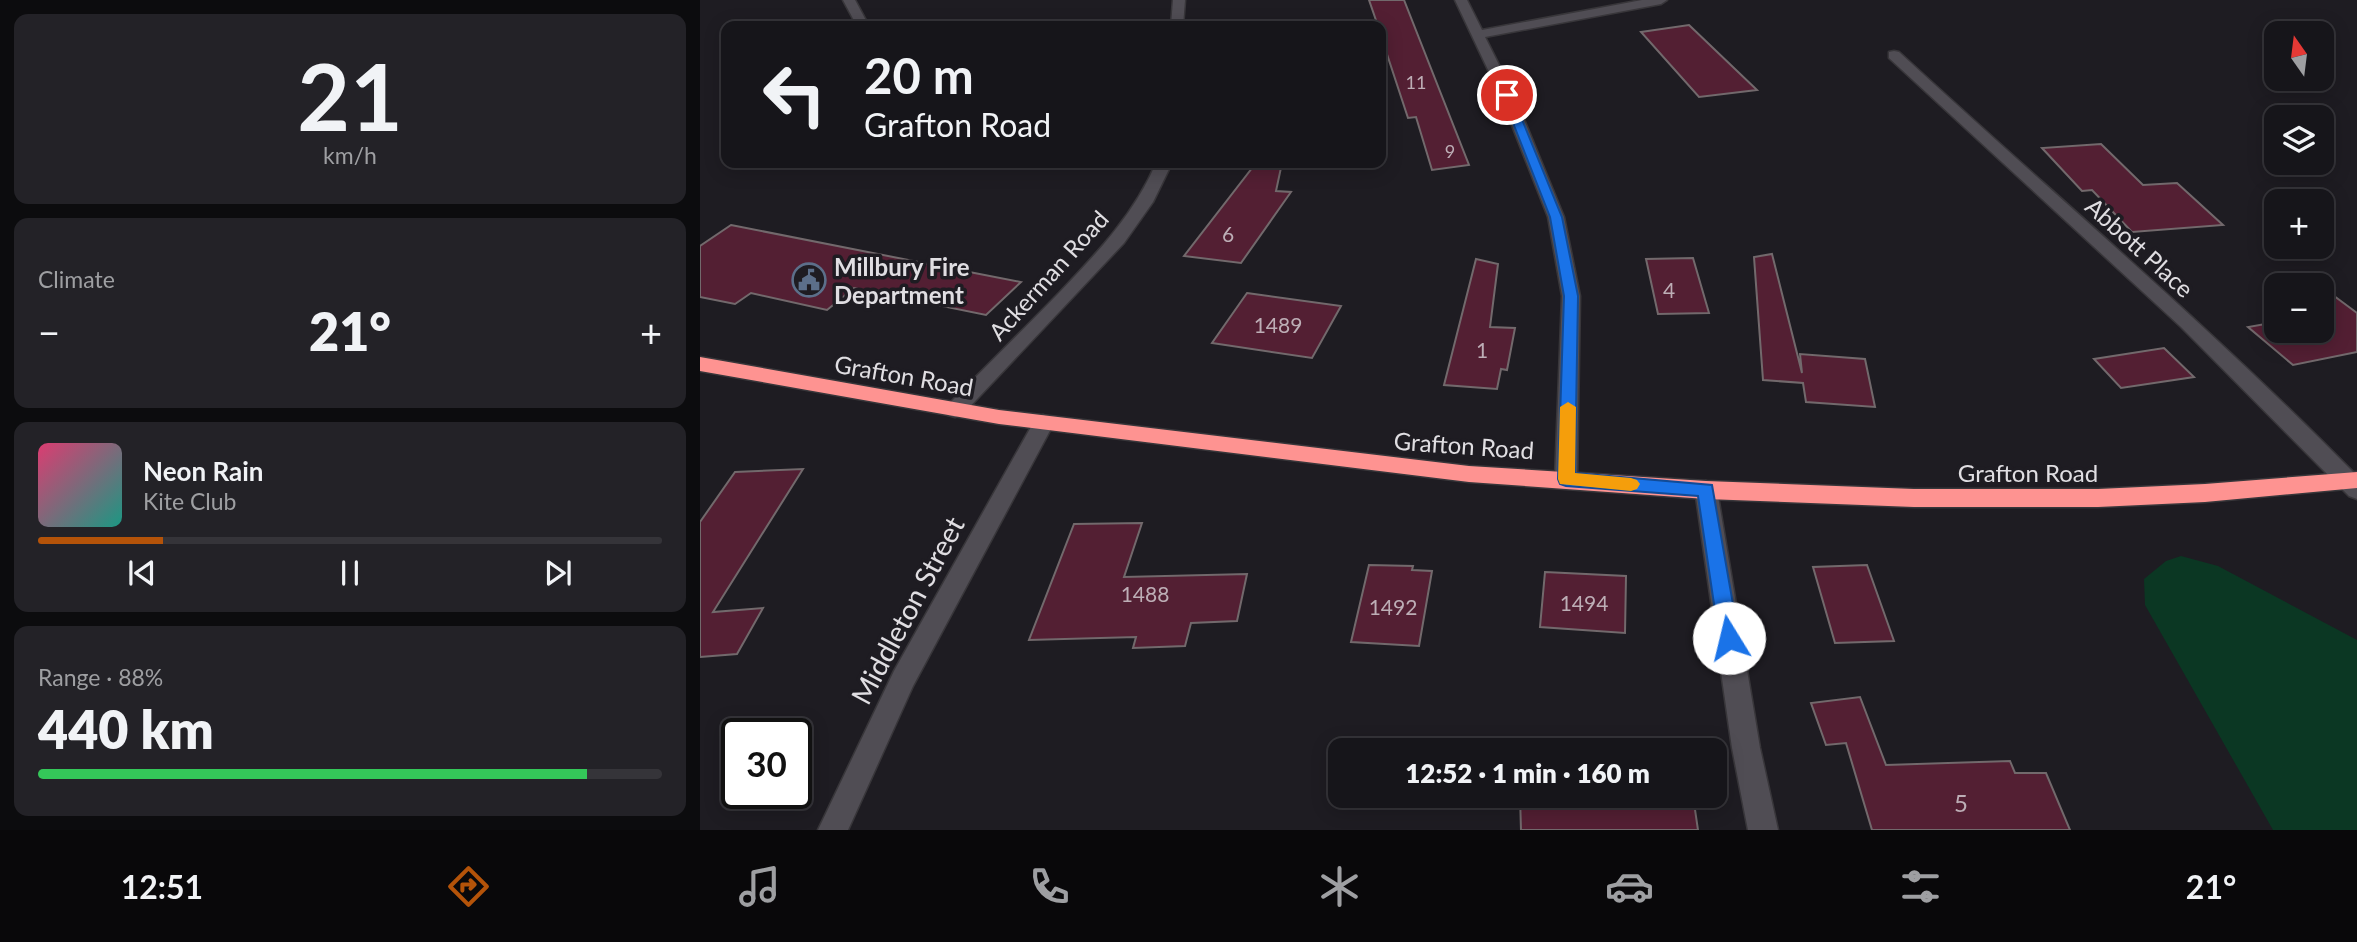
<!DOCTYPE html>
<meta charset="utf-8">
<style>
:root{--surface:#16151a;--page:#232227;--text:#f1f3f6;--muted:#9e9fa2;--line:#353439;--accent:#b45309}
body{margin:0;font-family:Lato,sans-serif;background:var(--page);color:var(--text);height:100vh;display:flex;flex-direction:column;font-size:26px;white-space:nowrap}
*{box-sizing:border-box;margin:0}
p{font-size:23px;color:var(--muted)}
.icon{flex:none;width:38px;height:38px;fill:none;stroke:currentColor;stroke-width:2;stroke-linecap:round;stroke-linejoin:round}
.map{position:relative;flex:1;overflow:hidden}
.details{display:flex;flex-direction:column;gap:14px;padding:14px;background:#0c0c0e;width:700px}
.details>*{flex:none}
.guide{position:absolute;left:21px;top:21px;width:665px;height:147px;border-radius:14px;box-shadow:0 4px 18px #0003,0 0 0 2px var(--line);background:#16151a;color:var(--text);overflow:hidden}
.needle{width:46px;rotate:346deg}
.fabs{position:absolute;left:1564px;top:21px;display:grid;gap:14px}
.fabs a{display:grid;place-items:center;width:70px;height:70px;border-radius:14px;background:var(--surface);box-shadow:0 4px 18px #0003,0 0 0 2px var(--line);font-size:35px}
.speed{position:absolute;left:21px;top:718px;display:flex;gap:14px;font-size:35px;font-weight:700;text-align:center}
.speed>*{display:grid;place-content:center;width:91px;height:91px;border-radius:50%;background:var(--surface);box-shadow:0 4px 18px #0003,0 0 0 2px var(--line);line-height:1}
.speed .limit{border:4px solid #111;border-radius:10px;background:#fff;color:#111}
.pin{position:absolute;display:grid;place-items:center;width:60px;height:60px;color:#fff;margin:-30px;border:4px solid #fff;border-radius:50%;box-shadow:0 2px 7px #0007}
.me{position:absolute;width:77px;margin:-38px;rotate:351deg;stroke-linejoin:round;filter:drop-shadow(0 0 5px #0008)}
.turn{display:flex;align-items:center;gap:24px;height:147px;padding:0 28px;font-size:32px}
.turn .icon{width:91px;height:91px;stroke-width:2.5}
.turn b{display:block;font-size:49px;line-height:60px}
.big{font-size:52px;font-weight:800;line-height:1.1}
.details .tile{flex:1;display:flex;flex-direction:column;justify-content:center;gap:10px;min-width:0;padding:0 24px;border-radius:14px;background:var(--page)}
.details .dial{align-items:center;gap:0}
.dial b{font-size:91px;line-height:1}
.song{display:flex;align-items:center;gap:21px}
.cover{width:84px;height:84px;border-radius:10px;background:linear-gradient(135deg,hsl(340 70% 55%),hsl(170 70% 35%))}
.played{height:7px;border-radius:4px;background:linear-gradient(90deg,var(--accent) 20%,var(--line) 20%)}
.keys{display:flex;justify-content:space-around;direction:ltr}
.heat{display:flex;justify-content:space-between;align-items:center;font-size:38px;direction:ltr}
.charge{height:10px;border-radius:5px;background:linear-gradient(90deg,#34c759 88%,var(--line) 0)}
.trip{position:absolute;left:628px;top:738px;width:399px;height:70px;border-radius:14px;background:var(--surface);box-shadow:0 4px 18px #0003,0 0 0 2px var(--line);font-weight:800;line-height:70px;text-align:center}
.dock{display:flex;height:112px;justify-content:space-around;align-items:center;background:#09080a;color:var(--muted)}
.dock .icon{width:49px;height:49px}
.dock .current{color:var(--accent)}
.dock b{font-size:32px;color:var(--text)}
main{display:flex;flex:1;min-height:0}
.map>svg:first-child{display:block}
</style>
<main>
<section class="details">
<div class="tile dial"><b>21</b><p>km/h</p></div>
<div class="tile"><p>Climate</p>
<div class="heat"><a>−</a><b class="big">21°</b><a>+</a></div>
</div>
<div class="tile">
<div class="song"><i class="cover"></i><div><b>Neon Rain</b><p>Kite Club</p></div></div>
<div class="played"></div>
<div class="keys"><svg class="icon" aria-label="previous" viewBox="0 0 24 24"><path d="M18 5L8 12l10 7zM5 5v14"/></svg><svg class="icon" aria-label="pause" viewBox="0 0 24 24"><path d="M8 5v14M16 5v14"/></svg><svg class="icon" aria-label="next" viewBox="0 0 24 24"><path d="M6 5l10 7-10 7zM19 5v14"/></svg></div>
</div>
<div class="tile"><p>Range · 88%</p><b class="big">440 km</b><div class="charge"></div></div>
</section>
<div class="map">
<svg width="1657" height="830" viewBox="0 0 1657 830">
<rect width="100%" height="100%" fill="#1e1c22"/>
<polygon fill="#0b3723" points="1481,556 1518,566 1657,640 1657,830 1573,830 1445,605 1444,579 1466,561"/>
<g fill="#531f33" stroke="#72696c" stroke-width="2">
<polygon points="669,0 704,0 769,165 732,170 716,117 708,118 681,36 681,26 678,26"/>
<polygon points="989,25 1057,90 999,97 941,32"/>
<polygon points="1401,144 1443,185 1477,183 1523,225 1432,232 1392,190 1382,191 1342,148"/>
<polygon points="556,163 582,163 576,191 591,192 541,263 484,256"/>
<polygon points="31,225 254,269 321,282 286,315 154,288 127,310 51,293 35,304 0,297 0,246"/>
<polygon points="1072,254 1102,373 1100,354 1165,359 1175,407 1106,402 1103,383 1063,380 1054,257"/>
<polygon points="993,258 1009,313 958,314 946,259"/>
<polygon points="776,259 798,264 790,327 815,328 807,370 801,369 797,389 744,385"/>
<polygon points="1622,287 1657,313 1657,352 1593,365 1548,327 1577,322 1577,331 1622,331"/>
<polygon points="547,293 641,306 612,358 512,343"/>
<polygon points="1464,348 1494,377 1421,388 1394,359"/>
<polygon points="103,469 13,612 63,608 37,654 0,657 0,522 35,472"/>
<polygon points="442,523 424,577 547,574 537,621 491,623 485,646 433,648 436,637 329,640 374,524"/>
<polygon points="669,565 713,566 712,570 732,571 719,646 651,642"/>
<polygon points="1167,565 1194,641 1135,643 1113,567"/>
<polygon points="845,572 926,576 925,633 840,627"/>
<polygon points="1160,697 1186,765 1310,761 1315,773 1346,773 1370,830 1172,830 1146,743 1126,745 1111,703"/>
<polygon points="820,796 993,796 998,830 821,830"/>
</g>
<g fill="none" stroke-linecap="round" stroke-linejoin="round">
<defs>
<g id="minor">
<polygon points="143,0 155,0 169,26 157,26"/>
<polygon points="473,0 485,0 483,26 471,26"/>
<polygon points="755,0 767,0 782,30 942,0 967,0 961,4 785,37 814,95 864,217 880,296 877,479 874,485 866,487 858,485 855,479 862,296 848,217 800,95"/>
<path d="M 1194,51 L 1199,52 C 1352,193 1511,327 1657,476 L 1657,499 L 1649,496 L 1481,327 L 1189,58 L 1189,52 Z"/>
<path d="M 456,163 L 472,163 L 453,202 L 424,243 L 262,415 L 255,417 L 248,415 L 245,410 L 248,405 C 284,368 321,332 357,295 C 396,254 434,215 456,163 Z"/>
<polygon points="343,415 350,418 354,423 213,686 148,830 118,830 194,671 336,418"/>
<polygon points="1006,481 1014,484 1017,490 1060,748 1078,830 1048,830 1032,748 995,490 998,484"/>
</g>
<polygon id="highway" points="0,357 299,410 769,466 1006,481 1214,489 1398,489 1505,484 1657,472 1657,488 1505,502 1398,507 1214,507 1006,499 769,482 299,424 0,371"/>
</defs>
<use href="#minor" stroke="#38363a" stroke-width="3"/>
<use href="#highway" stroke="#38363a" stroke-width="3"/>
<use href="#minor" fill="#504d54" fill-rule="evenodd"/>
<use href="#highway" fill="#fe9391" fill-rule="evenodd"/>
</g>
<polygon fill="#1a73e8" stroke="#114b97" stroke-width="2" points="807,92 812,95 862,217 878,296 875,473 1012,485 1039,638 1036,644 1029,646 1022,644 1019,638 998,496 866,486 860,484 858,479 864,296 850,217 802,95"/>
<polygon fill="#f59e0b" points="868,402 876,407 875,473 931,478 937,480 940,484 937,489 931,491 860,484 858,479 860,407"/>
<defs>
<symbol id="civic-ring" viewBox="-11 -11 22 22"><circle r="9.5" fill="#1e1c22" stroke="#5c6f8a" stroke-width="1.5"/><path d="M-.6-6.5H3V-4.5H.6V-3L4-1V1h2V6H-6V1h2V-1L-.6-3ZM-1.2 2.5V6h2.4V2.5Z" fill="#5c6f8a"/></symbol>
</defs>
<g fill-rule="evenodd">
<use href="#civic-ring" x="90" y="261" width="38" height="38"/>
</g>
<g text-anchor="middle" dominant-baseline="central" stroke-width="7" stroke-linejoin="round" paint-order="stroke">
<g font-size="18" fill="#bdaeb6">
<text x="716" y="82">11</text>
<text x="750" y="151">9</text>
</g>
<g font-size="21" fill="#bdaeb6">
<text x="528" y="233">6</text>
<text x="969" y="289">4</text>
<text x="578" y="324">1489</text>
<text x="782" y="349">1</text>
<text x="445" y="593">1488</text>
<text x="884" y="602">1494</text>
<text x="693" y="606">1492</text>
</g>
<g font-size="24" fill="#e0dee2" stroke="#1e1c22">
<text transform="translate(1440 247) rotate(42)">Abbott Place</text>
<text transform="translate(348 275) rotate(-48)">Ackerman Road</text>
<text transform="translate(204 375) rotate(10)">Grafton Road</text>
<text transform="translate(764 445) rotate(4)">Grafton Road</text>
<text x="1328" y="472">Grafton Road</text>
</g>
<g font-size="24" font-weight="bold" fill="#e0dee2" stroke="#1e1c22" text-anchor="start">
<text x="134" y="266">Millbury Fire<tspan x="134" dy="28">Department</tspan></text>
</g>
<g font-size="24" fill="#bdaeb6">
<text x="1261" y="802">5</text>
</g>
<g font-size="28" fill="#e0dee2" stroke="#1e1c22">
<text transform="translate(207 610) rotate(-62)">Middleton Street</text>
</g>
</g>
</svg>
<div class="fabs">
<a><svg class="needle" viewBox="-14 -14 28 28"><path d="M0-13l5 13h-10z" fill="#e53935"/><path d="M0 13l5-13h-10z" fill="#9e9fa2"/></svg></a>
<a><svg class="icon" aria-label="layers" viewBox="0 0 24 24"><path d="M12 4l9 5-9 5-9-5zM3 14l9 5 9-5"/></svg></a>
<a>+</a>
<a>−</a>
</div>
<div class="speed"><div class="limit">30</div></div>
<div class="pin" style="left:807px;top:95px;background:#d93025"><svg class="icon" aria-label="arrive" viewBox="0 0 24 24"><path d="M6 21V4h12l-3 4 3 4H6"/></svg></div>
<svg class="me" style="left:1029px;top:638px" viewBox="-20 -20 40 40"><circle r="19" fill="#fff"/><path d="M0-13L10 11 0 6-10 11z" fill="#1a73e8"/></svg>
<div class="trip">12:52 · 1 min · 160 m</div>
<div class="guide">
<div class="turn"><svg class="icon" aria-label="left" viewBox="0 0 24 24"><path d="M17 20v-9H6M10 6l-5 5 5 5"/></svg><div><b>20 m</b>Grafton Road</div></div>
</div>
</div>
</main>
<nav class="dock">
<b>12:51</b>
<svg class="icon current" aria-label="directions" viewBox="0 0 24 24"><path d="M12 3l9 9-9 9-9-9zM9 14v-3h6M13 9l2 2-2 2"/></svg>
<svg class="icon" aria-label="music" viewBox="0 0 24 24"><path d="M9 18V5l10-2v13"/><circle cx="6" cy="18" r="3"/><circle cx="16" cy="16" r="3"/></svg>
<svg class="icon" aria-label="phone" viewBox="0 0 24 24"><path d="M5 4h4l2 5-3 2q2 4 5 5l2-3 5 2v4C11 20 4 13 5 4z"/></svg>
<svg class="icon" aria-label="climate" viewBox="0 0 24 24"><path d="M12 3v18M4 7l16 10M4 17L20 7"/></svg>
<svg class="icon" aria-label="car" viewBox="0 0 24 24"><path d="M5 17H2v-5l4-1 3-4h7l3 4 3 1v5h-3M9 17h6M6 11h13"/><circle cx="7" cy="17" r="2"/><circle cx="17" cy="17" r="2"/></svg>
<svg class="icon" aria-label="filters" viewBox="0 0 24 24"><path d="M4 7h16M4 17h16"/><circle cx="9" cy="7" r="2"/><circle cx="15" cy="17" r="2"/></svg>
<b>21°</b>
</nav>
